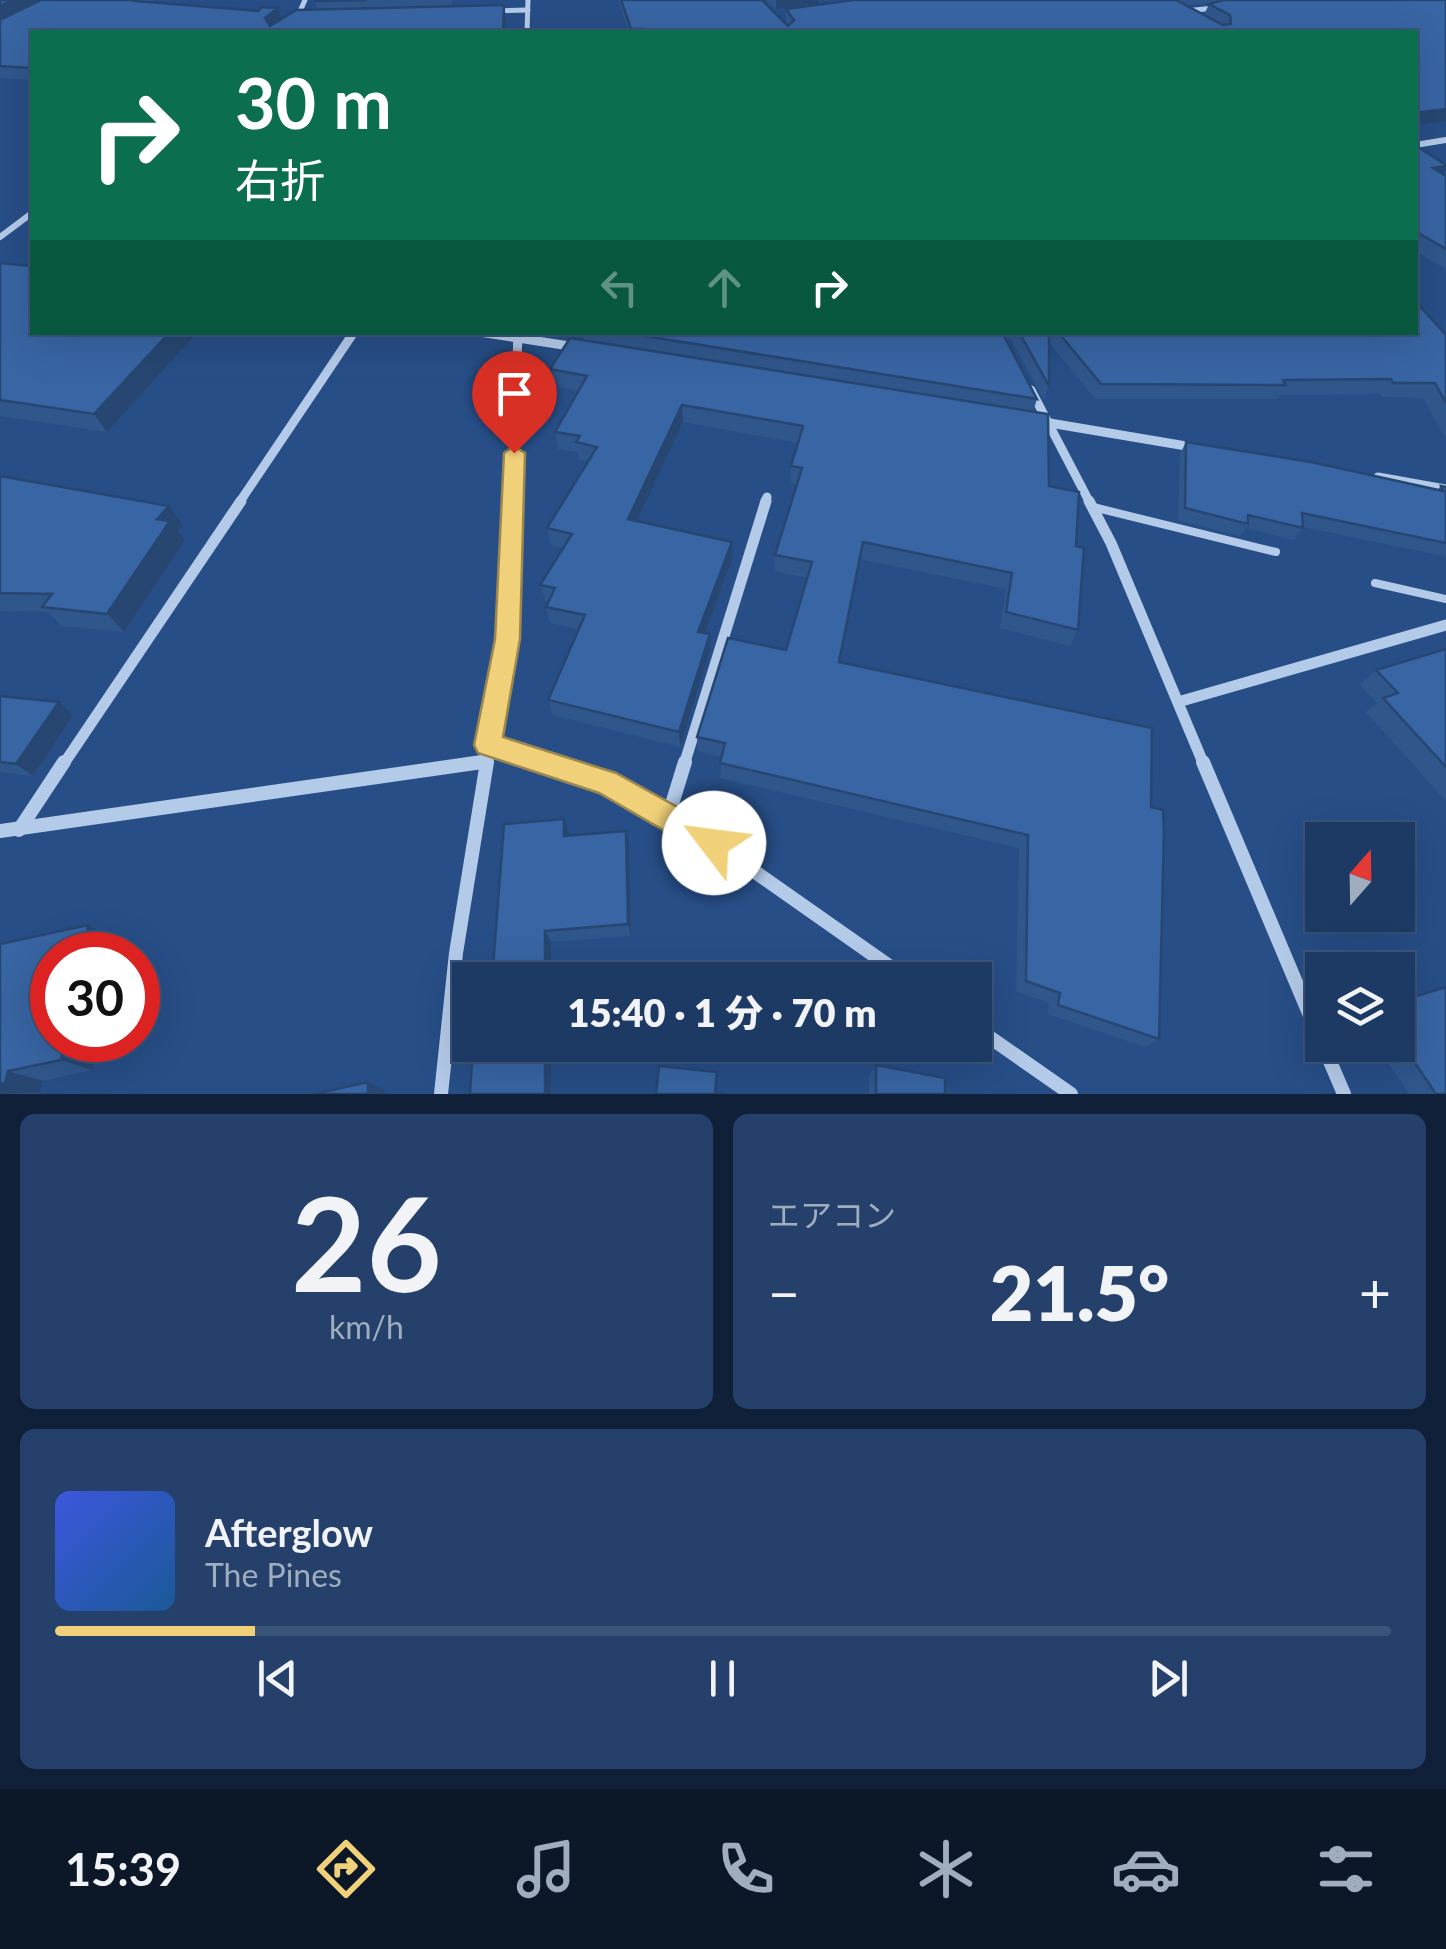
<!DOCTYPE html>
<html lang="ja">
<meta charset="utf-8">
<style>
:root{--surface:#1d3a65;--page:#25416b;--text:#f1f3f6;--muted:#a0adbf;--line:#3b5479;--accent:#f0d179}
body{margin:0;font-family:Lato,"Noto Sans JP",sans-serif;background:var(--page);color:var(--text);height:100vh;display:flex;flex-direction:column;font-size:38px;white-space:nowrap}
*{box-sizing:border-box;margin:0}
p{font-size:32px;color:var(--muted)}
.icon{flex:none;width:55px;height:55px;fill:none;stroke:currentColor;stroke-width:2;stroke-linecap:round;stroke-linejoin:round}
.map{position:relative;height:1094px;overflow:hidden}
.drawer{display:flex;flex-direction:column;gap:20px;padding:20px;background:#102038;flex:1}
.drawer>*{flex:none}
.guide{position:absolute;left:30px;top:30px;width:1388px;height:305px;border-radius:0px;box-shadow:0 10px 40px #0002,0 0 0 2px var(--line);background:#0b6e4f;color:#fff;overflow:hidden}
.needle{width:65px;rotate:20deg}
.controls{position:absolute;left:1305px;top:822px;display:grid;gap:20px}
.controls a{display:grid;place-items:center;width:110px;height:110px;border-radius:0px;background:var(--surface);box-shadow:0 10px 40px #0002,0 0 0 2px var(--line);font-size:50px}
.speed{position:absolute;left:30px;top:932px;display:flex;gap:20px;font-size:50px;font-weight:700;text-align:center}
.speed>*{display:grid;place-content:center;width:130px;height:130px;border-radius:50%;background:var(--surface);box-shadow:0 10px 40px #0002,0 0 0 2px var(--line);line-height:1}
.speed .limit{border:15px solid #d22;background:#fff;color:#111}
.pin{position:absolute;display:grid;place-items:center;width:85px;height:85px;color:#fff;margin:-102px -42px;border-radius:50% 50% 50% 0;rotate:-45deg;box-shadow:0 0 10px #0007}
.pin .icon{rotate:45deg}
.me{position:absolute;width:110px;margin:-55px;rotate:300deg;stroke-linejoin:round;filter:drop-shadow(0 0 8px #0008)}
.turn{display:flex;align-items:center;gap:35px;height:210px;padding:0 40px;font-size:45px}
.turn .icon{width:130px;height:130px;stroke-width:2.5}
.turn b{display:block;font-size:70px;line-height:85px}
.lanes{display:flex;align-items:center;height:95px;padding:0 40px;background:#0003;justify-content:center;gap:50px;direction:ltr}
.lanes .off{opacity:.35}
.big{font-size:75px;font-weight:800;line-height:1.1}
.drawer .card{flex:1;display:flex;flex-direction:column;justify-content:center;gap:15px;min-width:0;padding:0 35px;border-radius:15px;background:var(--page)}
.drawer .dial{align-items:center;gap:0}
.dial b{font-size:130px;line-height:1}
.song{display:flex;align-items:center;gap:30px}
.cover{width:120px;height:120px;border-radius:15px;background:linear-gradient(135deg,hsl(230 70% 55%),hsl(210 70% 35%))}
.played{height:10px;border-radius:5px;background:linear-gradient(90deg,var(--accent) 15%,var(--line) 15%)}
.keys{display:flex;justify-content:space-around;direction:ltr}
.heat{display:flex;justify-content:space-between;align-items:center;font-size:55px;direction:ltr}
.drawer .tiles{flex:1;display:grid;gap:20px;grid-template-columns:1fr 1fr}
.card:last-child{grid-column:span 2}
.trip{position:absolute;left:452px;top:962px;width:540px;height:100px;border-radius:0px;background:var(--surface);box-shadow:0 10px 40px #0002,0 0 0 2px var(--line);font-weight:800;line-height:100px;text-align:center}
.dock{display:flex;height:160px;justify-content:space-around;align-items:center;background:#0c1728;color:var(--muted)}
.dock .icon{width:70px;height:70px}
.dock .current{color:var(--accent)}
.dock b{font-size:45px;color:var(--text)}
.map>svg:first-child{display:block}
</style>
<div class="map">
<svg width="1446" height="1094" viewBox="0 0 1446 1094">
<rect width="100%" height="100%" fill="#274e87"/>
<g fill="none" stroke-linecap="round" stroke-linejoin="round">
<g stroke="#b3cae8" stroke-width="8">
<polyline points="1093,507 1276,552"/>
<polyline points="1375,583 1446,599"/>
</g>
<g stroke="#b3cae8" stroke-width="5">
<polyline points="494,11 528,10"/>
<polyline points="1185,11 1215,8"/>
<polyline points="275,32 298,16 305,0"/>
<polyline points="527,32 528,0"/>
</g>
<g stroke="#b3cae8" stroke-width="6">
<polyline points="1415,145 1446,140"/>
<polyline points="0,237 32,213"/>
</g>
<g stroke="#b3cae8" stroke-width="9">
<polyline points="479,332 576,347"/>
<polyline points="1031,390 1090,503"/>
<polyline points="1038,421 1198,448"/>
<polyline points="1378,477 1446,489"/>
<polyline points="239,503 354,332"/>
<polyline points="512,503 518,333"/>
<polyline points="765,503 767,497"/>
</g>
<g stroke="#b3cae8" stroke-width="11">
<polyline points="1089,501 1111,543 1204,765"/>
<polyline points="1178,702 1446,625"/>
<polyline points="488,745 551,765"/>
<polyline points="63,765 241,501"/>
<polyline points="465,765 485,762"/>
<polyline points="487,765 507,639 512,501"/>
<polyline points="684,765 766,501"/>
</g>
<g stroke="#b3cae8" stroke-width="14">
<polyline points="543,762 606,782 714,843 909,980"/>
<polyline points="1203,762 1322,1044"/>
<polyline points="668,817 685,762"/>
<polyline points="19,830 64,762"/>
<polyline points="0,831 482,762"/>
<polyline points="975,1027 1071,1094"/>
<polyline points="1323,1045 1344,1094"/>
<polyline points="441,1094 456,953 487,762"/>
</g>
</g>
<g fill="#30578c" fill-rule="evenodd">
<polygon points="0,0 154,0 151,3 282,19 506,17 505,32 32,32 32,80 0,78"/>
<polygon points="315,0 453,0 452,6 317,9"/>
<path d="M 618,0 L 762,0 L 788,26 L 786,21 L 786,9 L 854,0 L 1446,0 L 1415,32 L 629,32 ZM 1211,3 L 1209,4 L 1204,15 L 1185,5 Z"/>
<polygon points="767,0 818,0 818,5 776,9"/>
<polygon points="1415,145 1446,176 1446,269 1415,251"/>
<polygon points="0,263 32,332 196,334 107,432 0,416"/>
<polygon points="582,332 1002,332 1037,399 1033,412 1049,486 1076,546 1078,630 1070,646 1000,628 1006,589 860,559 840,662 1151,807 1159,1039 1145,1047 1048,1014 1049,1003 1016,991 1019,848 720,778 722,757 698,751 697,737 786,650 808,578 774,571 775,555 797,484 790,483 791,466 798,443 683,422 637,521 732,542 732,559 704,633 710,634 710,650 680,747 553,715 548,700 579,629 550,623 546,607 548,602 545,601 540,585 563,548 551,545 547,528 588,461 579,460 578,452 558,449 555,432 579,391 554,386 550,369 583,340"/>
<polygon points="1007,332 1415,332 1446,335 1446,439 1423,398 1383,397 1380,394 1280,395 1277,399 1095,399 1049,342 1049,386 1044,400"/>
<polygon points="1186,442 1437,490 1441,486 1446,487 1446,562 1444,556 1303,527 1294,540 1246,528 1240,536 1178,520 1180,454"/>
<polygon points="0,476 183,526 178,531 185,540 124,632 61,626 48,612 0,611"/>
<polygon points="1446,649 1446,801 1366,712 1377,703 1360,685 1376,670"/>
<polygon points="0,696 59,702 73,715 33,776 0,772"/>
<polygon points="626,831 629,845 631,936 551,942 492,980 569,833 569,836"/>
<polygon points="88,925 116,941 93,1070 43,1081 40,1093 36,1094 0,1094 0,944"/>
<polygon points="1436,990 1446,1094 1409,1094 1376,1045 1398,1045 1398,1002"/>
<polygon points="876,1065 945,1094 869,1094 869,1075"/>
</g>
<g fill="#274772">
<polygon points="12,0 42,0 0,21 0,6"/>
<polygon points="776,0 818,0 818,5 776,9"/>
<polygon points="504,5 506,17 505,32 503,32"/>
<polygon points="278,8 282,19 269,30 265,18"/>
<polygon points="1446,109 1446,121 1415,125 1415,113"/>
<polygon points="1446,166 1446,169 1439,180 1433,168"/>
<polygon points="170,332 196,334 107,432 94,414"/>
<polygon points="682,405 683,422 630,536 628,519"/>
<polygon points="169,506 183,526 178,531 185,540 124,632 107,614 157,519"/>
<polygon points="732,542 732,559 699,648 698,632"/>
<polygon points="710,634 710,650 680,747 679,732"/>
<polygon points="59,702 73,715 33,776 16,764"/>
<polygon points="564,819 569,833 569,850 564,836"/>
<polygon points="626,831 629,845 631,936 628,924"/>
<polygon points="88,925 116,941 113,955 82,955"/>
<polygon points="545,931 551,942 551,980 545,980"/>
<polygon points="65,1040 98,1040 93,1070 61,1060"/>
<rect x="545" y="1045" width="6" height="49"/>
<polygon points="8,1071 43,1081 40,1093 0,1094 0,1084"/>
<polygon points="368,1082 385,1091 385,1094 368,1094"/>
</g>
<g fill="#3865a3" stroke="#274772" stroke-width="2.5">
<polygon points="0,0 12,0 0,6"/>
<polygon points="41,0 135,0 134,1 258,11 262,7 278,8 265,18 270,26 296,10 504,5 503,32 32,32 32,68 0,66 0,20"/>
<polygon points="315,0 366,0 315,1"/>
<polygon points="621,0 762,0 788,26 794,20 786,9 854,0 1176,0 1223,25 1231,24 1230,15 1209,4 1224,0 1446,0 1446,109 1415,113 1415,32 645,32 644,29 631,29"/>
<polygon points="1415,145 1446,165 1446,166 1433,168 1446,176 1446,249 1415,231"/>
<polygon points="0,263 32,266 32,276 29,279 32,280 32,332 170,332 94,414 0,400"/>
<polygon points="1415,301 1446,335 1446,403 1435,383 1393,383 1391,379 1283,380 1286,385 1101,384 1058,332 1415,332"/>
<polygon points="620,332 1002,332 1037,399"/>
<polygon points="1019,332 1049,332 1049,386"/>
<polygon points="570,338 1048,414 1049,486 1079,492 1076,546 1084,548 1078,630 1006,612 1012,573 863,542 839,662 1152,728 1151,807 1163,810 1164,831 1159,1039 1058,1005 1060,993 1026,981 1028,835 720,763 725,743 697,737 728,638 786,650 812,562 775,555 802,468 791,466 803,426 682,405 628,519 732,542 698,632 710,634 679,732 548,700 585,615 546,607 555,588 540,585 572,534 547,528 597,447 576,442 580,436 555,432 587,376 550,369"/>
<polygon points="1186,442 1311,462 1443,491 1441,486 1446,487 1446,543 1302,513 1303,528 1248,515 1248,524 1185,508"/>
<polygon points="0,476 169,506 157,519 170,521 107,614 42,607 52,594 0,593"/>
<polygon points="1446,649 1446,767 1383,698 1398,693 1376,670"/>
<polygon points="0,696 59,702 16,764 0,762"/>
<polygon points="564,819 564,836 626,831 628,924 545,931 545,980 492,980 504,824"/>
<polygon points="88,925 82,955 52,955 52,1040 65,1040 61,1060 8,1071 5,1083 0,1084 0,944"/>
<polygon points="1446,987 1446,1094 1436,1094 1398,1038 1398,1002"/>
<polygon points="473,1045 545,1045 545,1094 470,1094"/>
<polygon points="876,1065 945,1078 945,1094 876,1094"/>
<polygon points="659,1066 717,1072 715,1092 726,1094 656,1094"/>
<polygon points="368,1082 368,1094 314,1094"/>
</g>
<polygon fill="#f0d179" stroke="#9c884f" stroke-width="2.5" points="514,446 525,453 520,639 503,737 616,773 724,833 728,843 724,853 714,857 703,853 599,793 478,753 474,745 495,639 504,453"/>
</svg>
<div class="controls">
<a><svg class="needle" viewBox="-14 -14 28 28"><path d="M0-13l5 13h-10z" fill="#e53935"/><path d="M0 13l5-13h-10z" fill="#a0adbf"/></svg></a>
<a><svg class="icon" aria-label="layers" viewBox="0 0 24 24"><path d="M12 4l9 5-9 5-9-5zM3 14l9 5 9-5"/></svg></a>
</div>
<div class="speed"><div class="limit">30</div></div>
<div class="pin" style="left:514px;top:453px;background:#d93025"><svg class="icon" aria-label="arrive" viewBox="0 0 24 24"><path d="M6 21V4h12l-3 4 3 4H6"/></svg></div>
<svg class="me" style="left:714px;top:843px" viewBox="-20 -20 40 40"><circle r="19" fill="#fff"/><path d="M0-13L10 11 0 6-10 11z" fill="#f0d179"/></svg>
<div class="trip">15:40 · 1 分 · 70 m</div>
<div class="guide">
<div class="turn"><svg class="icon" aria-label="right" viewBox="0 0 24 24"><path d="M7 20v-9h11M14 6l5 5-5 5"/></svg><div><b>30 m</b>右折</div></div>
<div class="lanes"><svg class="icon off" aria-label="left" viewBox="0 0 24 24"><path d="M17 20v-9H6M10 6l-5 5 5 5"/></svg><svg class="icon off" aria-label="ahead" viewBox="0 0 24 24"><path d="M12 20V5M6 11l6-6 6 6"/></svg><svg class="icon" aria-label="right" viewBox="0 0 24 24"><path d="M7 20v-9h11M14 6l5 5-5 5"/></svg></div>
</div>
</div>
<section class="drawer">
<div class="tiles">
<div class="card dial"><b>26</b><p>km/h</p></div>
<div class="card"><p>エアコン</p>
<div class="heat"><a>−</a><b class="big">21.5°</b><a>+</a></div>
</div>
<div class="card">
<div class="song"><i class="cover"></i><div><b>Afterglow</b><p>The Pines</p></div></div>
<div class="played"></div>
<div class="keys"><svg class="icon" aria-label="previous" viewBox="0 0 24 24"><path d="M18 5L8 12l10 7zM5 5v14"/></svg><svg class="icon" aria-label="pause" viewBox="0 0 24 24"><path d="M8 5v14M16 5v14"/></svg><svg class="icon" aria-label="next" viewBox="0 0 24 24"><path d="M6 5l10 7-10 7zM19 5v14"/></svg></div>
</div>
</div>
</section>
<nav class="dock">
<b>15:39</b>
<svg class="icon current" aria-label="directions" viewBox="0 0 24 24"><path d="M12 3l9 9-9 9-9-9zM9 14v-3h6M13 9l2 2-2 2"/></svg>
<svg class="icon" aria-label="music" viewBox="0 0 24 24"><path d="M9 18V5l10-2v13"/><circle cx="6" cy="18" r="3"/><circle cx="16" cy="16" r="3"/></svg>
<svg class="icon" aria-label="phone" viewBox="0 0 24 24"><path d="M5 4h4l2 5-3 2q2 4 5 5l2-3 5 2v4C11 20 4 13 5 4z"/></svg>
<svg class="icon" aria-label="climate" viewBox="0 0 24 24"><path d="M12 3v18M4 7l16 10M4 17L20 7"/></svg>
<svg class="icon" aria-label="car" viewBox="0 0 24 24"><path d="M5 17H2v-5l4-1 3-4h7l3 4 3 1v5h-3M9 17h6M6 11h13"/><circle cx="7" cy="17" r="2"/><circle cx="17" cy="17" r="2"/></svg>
<svg class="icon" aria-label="filters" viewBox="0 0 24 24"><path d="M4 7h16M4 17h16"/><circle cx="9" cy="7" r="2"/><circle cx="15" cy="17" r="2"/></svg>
</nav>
